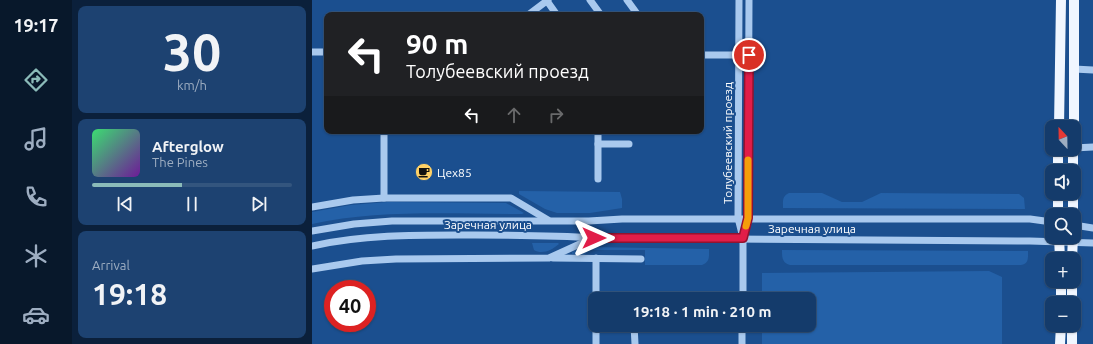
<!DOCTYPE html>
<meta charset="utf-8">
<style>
:root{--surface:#143b6b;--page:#1d4271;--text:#f1f3f6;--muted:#9dadc1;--line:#33557e;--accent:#8bbbb9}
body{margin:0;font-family:Ubuntu,sans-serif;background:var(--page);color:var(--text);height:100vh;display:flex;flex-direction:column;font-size:15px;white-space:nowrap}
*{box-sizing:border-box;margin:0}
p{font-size:13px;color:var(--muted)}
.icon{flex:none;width:22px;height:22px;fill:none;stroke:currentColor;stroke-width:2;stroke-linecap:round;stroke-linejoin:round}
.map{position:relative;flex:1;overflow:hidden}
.sheet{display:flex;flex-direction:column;gap:6px;padding:6px;background:#0b203b;width:240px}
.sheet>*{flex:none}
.top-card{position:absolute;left:12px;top:12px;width:380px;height:122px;border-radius:8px;box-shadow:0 1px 3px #0004,0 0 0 1px var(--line);background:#202124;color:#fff;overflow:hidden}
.needle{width:26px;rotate:338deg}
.fabs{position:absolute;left:733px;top:120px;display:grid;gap:8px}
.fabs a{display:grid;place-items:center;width:36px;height:36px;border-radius:8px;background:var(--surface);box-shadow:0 1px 3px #0004,0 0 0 1px var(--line);font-size:20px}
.speed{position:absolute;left:12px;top:280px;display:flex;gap:8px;font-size:20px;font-weight:700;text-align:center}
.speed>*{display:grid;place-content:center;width:52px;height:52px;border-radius:50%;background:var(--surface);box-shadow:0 1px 3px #0004,0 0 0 1px var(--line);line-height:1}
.speed .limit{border:6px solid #d22;background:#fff;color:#111}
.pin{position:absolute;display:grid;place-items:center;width:34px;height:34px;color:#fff;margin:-17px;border:2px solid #fff;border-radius:50%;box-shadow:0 1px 4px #0007}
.me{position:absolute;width:44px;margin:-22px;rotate:90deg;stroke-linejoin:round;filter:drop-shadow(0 0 3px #0008)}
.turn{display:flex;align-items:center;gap:14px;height:84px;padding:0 16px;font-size:18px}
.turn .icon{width:52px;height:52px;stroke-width:2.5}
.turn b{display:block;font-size:28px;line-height:34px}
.lanes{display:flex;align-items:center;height:38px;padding:0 16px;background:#0003;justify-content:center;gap:20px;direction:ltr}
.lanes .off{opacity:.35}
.big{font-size:30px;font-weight:600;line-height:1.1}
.sheet .widget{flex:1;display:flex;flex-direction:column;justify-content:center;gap:6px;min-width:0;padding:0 14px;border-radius:8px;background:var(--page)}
.sheet .dial{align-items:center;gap:0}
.dial b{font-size:52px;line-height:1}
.song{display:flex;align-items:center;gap:12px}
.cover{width:48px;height:48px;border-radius:6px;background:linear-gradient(135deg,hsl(140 70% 55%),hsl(280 70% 35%))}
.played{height:4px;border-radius:2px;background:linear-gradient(90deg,var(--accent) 45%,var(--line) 45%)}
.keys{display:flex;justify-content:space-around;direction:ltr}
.trip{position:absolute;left:276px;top:292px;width:228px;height:40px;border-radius:8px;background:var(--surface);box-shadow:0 1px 3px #0004,0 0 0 1px var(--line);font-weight:600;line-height:40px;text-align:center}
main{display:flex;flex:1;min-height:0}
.dock{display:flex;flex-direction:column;width:72px;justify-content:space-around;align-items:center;background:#08182b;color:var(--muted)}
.dock .icon{width:28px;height:28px}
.dock .selected{color:var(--accent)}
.dock b{font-size:18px;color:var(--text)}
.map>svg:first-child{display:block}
</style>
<main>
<nav class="dock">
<b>19:17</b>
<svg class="icon selected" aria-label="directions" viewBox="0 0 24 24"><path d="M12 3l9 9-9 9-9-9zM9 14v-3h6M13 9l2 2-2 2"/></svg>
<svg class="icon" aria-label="music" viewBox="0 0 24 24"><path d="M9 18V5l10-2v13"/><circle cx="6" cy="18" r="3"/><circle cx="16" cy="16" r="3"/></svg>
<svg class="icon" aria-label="phone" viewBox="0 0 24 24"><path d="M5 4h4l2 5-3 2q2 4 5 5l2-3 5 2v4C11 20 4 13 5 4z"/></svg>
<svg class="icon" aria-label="climate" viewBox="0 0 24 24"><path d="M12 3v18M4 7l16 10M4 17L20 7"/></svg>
<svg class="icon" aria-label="car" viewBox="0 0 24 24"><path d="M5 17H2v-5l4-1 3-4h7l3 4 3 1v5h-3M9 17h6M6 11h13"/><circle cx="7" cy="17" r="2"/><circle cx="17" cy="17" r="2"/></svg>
</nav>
<section class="sheet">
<div class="widget dial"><b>30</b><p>km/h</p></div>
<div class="widget">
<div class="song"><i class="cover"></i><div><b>Afterglow</b><p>The Pines</p></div></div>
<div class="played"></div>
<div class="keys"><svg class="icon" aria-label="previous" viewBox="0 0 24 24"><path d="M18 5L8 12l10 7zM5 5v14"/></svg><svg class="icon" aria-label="pause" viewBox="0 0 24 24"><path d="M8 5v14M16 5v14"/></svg><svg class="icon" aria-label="next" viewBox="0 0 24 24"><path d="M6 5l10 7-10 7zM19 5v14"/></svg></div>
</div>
<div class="widget"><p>Arrival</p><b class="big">19:18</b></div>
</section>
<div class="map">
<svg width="781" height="344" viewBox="0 0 781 344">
<rect width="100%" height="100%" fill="#1b4f8f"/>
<g fill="#2461a8">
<polygon points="207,191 308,192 310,199 310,208 278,213 245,213 233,209 207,194"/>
<path d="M 477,193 L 510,193 L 530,202 L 550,202 L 569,193 L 707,194 L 712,198 L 713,209 L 471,208 C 471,201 470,196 477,193 Z"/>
<path d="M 76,202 L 194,203 L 212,213 L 210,214 C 143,214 66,209 0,224 L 0,212 L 39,205 Z"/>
<path d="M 220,243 L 246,243 L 247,244 C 240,250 230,255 222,250 Z"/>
<path d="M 278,247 L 397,249 C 397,257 398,262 390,265 L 333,265 L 333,250 L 278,250 L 272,255 L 260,254 L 260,252 L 269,248 Z"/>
<path d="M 470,250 L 716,251 C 716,257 717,264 709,265 L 478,265 C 470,263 470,257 470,250 Z"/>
<polygon points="677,271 690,277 690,344 450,344 450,325 497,325 497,299 450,299 450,273"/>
</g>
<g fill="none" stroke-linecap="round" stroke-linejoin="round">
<g stroke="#a9c9ee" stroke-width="7">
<polyline points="278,0 289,15"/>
<polyline points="315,0 326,15"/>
<polyline points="427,0 426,218 431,238 431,299"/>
<polyline points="235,1 245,15"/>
<polyline points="216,15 236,0"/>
<polyline points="0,52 15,52"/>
<polyline points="389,55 431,55"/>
<polyline points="762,69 781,70"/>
<polyline points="286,144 317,144"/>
<polyline points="762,148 781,147"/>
<polyline points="286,179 286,131"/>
<polyline points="72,198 72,131"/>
<polyline points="0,207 41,200 72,198 199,198 236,220"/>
<polyline points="762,225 781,228"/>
<polyline points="0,231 42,224 80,221 277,221 310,219 718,219 740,222"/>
<polyline points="431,236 436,218 437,0"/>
<path d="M 0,246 C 54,234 109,235 163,235 C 203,235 242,235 282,238 L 718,241 L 781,243"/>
<polyline points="241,258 329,259"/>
<polyline points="0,269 50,261 84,259 237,258 281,238"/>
<polyline points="284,299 284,258"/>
<polyline points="284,325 284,344"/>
<polyline points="322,325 323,344"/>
<polyline points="284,327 315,325"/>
<polyline points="430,344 430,325"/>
</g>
<g stroke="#f0f6ff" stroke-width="10">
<polyline points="747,127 749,0"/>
<polyline points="762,127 762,0"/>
<polyline points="746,171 746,149"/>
<polyline points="761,171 761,149"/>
<polyline points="746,193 746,215"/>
<polyline points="761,215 761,193"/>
<polyline points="747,237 748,259"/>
<polyline points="760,259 761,237"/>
<polyline points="749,303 749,281"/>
<polyline points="760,303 760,281"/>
<polyline points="748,344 749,325"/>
<polyline points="760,344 760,325"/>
</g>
</g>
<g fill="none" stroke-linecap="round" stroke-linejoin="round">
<defs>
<polyline id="route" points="282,238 431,238 436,218 437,55"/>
</defs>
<use href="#route" stroke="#92132f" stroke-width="10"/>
<use href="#route" stroke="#e11d48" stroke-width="7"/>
<polyline stroke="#f59e0b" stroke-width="7" points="434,226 436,218 436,160"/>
</g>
<defs>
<symbol id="cafe-disc" viewBox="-11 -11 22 22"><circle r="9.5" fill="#ffd166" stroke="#1b4f8f"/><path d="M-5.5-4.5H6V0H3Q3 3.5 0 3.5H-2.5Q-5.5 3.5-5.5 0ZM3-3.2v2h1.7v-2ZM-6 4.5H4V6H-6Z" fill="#111"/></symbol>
</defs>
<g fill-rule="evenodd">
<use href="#cafe-disc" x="102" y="162" width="20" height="20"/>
</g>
<g text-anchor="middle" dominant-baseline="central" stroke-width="4" stroke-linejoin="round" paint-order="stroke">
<g font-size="12" fill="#fff" stroke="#1b4f8f">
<text transform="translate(415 143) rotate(-90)">Толубеевский проезд</text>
<text x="176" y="224">Заречная улица</text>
<text x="500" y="228">Заречная улица</text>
</g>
<g font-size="12" fill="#fff" stroke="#1b4f8f" text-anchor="start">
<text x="125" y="172">Цех85</text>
</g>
</g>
</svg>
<div class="fabs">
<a><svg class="needle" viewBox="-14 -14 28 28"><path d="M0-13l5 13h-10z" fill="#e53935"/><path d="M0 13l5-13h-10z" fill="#9dadc1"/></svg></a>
<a><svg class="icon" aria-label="sound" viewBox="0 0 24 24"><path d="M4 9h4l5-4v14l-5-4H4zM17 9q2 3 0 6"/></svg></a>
<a><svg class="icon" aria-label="search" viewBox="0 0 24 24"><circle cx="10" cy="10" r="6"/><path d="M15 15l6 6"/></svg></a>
<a>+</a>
<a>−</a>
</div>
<div class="speed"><div class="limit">40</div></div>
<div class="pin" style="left:437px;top:55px;background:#d93025"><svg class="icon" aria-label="arrive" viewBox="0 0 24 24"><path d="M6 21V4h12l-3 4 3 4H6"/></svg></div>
<svg class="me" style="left:282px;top:238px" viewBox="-20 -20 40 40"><path d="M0-17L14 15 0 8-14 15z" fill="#e11d48" stroke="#fff" stroke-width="4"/></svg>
<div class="trip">19:18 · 1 min · 210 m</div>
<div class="top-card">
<div class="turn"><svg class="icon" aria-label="left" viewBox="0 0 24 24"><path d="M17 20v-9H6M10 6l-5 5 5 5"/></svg><div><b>90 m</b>Толубеевский проезд</div></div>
<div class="lanes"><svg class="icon" aria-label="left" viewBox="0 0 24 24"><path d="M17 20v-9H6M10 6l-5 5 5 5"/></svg><svg class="icon off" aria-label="ahead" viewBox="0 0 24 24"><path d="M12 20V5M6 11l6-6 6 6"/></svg><svg class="icon off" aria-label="right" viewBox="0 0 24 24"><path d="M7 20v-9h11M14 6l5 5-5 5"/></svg></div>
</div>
</div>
</main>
